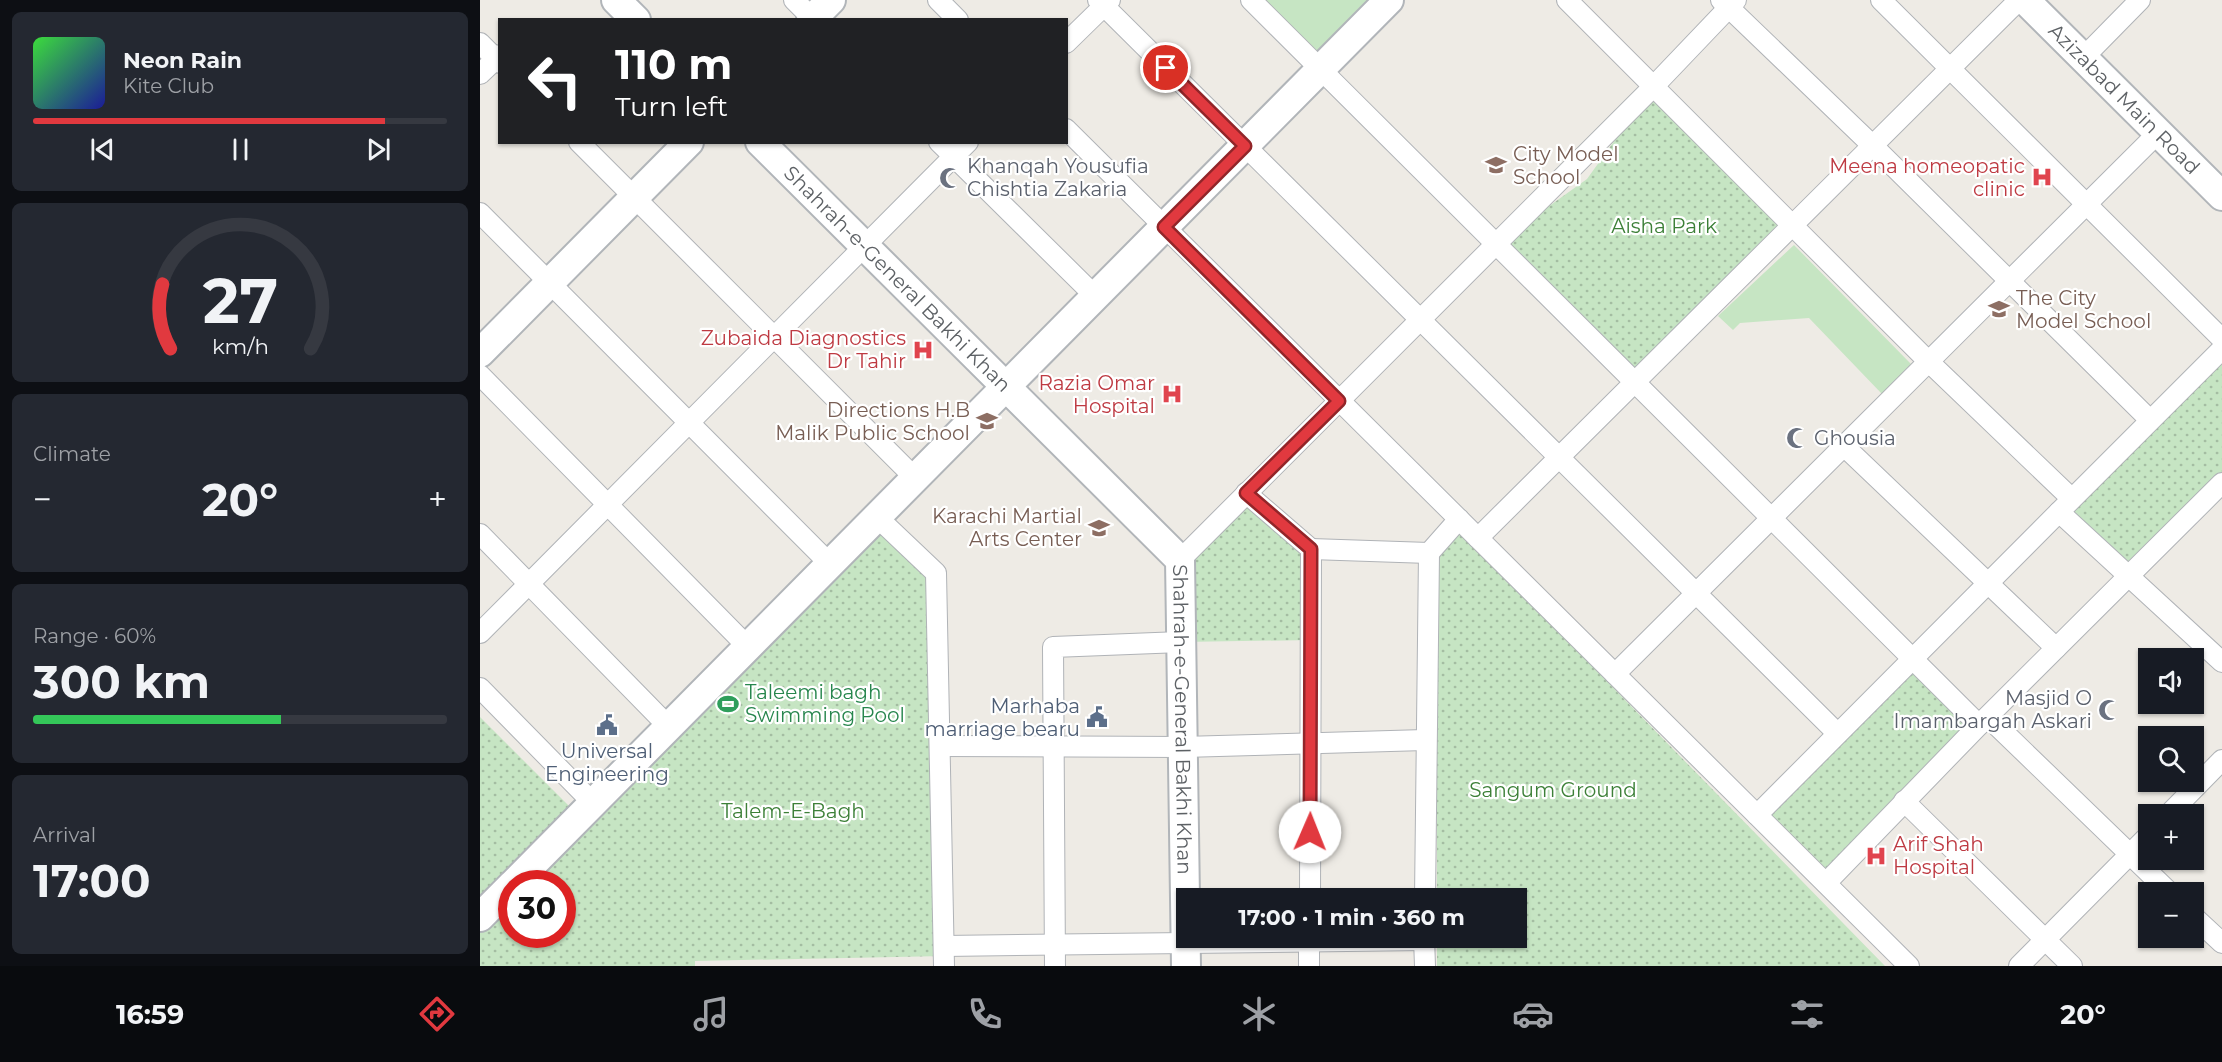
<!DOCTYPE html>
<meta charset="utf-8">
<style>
:root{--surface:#171b24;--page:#242831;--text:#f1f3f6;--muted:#9ea1a6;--line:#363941;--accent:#e1393f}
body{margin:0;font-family:Montserrat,sans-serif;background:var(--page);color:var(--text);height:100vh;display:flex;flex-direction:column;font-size:22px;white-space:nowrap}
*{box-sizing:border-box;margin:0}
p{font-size:20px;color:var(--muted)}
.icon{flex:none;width:33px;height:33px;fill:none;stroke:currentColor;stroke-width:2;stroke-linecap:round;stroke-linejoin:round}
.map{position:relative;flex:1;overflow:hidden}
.sheet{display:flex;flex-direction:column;gap:12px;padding:12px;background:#0d0f14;width:480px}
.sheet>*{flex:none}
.hud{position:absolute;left:18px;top:18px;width:570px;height:126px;border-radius:0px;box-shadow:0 2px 4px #0004;background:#202124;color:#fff;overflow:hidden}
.tools{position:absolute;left:1658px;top:648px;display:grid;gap:12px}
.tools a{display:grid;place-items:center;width:66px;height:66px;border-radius:0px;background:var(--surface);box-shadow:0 2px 4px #0004;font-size:30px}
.speed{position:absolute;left:18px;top:870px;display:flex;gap:12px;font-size:30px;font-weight:700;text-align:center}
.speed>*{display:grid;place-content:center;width:78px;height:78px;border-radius:50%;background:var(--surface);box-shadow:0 2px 4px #0004;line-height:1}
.speed .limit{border:9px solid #d22;background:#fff;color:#111}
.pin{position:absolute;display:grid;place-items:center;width:51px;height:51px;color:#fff;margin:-26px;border:3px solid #fff;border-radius:50%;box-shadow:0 2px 6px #0007}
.me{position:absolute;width:66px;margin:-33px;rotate:1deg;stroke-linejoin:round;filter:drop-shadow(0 0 4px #0008)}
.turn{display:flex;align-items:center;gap:21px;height:126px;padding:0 18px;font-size:27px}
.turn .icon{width:78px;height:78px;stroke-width:2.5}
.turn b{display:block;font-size:42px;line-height:51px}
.big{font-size:45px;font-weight:700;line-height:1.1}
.sheet .card{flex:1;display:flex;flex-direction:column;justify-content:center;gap:9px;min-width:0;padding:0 21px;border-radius:9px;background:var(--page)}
.sheet .dial{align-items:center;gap:0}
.dial svg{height:156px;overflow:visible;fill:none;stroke:var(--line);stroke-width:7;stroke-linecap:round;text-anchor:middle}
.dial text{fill:var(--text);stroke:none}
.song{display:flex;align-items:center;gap:18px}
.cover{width:72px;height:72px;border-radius:9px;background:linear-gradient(135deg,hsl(120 70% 55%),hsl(240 70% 35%))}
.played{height:6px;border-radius:3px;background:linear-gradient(90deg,var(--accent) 85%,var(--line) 85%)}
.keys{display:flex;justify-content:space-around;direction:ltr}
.heat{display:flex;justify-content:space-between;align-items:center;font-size:33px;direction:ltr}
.charge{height:9px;border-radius:4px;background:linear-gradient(90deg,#34c759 60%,var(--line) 0)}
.trip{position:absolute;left:696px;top:888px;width:351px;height:60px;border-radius:0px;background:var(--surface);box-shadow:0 2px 4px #0004;font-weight:700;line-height:60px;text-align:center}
.menu{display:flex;height:96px;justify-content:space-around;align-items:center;background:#090b0e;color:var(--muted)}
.menu .icon{width:42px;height:42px}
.menu .active{color:var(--accent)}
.menu b{font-size:27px;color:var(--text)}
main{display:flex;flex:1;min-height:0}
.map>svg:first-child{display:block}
</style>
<main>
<section class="sheet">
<div class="card">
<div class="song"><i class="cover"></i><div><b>Neon Rain</b><p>Kite Club</p></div></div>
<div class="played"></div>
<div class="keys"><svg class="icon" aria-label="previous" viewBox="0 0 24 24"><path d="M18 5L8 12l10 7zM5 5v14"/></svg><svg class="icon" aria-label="pause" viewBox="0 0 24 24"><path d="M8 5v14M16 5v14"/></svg><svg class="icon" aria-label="next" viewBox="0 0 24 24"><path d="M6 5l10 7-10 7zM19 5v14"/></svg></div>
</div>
<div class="card dial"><svg viewBox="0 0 100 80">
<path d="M14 69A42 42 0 1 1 86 69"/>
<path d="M14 69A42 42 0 0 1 10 36" stroke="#e1393f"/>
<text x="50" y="56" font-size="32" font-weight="700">27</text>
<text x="50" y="72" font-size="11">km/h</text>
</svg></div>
<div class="card"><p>Climate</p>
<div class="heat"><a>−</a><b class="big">20°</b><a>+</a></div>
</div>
<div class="card"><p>Range · 60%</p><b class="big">300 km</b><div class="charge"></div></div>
<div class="card"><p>Arrival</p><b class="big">17:00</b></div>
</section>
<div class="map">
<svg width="1742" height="966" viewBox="0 0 1742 966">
<defs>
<pattern id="park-dots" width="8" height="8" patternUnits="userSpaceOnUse" patternTransform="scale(1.5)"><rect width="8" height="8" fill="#c6e5c3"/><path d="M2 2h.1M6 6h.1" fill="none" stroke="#a4bda2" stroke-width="1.8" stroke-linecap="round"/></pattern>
</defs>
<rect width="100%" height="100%" fill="#eeebe5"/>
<g fill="#c6e5c3">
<polygon points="771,0 909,0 840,69"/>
<polygon points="1314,245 1431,364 1402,394 1329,318 1260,323 1253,330 1238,316"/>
</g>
<g fill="url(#park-dots)">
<polygon points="1173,87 1313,226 1156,383 1016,244 1107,179"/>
<polygon points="1742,350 1742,482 1647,576 1579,512"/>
<polygon points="766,493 831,549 831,640 701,642 700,560"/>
<polygon points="397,517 456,573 464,956 215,961 215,966 0,966 0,917 31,885 32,934 82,934 82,884 33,883"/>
<polygon points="980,531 1405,966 957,966 957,938 1036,938 1036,898 957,898 957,557"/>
<polygon points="1432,658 1499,725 1346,883 1277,815"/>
<polygon points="0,717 91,808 0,900"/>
</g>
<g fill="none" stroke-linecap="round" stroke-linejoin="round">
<defs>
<g id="street">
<polyline points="314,0 334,20"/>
<polyline points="458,0 478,20"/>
<polyline points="618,0 1357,733"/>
<polyline points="771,0 1499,725"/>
<polyline points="1087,0 1449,362 1591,498"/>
<polyline points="1241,0 1393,146 1670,420"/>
<polyline points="1401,0 1742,339"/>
<polyline points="0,43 20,63"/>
<polyline points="586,43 630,0"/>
<polyline points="1603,58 1660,0"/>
<polyline points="0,74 20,55"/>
<polyline points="586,129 1429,966"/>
<polyline points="99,142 435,478"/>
<polyline points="459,142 615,296"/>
<polyline points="0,213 350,564"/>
<polyline points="1742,349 1579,512 1742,662"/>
<polyline points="0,375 268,647"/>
<polyline points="1364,446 1576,648"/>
<polyline points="766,493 831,549 830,898"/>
<polyline points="397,517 456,573 464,966"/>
<polyline points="0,534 189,727"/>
<polyline points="998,538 1539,0"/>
<polyline points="831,549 949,553"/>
<polyline points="700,560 1173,87 1256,0"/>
<polyline points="0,633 488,142"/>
<polyline points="1135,674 1678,133"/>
<polyline points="0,688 113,803"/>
<polyline points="1508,717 1689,892"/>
<polyline points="460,746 703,747 945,740"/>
<polyline points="1424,801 1592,966"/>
<polyline points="1689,814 1742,760"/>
<polyline points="1277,815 1579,512"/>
<polyline points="1346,883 1499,725 1742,483"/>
<polyline points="945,898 949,553 979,519"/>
<polyline points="1713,916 1742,943"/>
<polyline points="829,938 829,966"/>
<polyline points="944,938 945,966"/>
<polyline points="464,946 944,940"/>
<polyline points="575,966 573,647 701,642"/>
<polyline points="1539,966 1668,836"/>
</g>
<g id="secondary">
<polyline points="136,0 156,20"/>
<path id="s1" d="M 1545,0 L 1742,196"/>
<polyline points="331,20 351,0"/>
<path id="s2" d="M 280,142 L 700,560 L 706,966"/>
<polyline points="0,353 209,142"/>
<polyline points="33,884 909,0"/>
<polyline points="0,917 32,885"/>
</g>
</defs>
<use href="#street" stroke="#b0b3b7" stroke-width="22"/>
<use href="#secondary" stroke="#b1b5b9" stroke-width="32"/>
<use href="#street" stroke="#fff" stroke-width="20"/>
<use href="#secondary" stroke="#fff" stroke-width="28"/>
</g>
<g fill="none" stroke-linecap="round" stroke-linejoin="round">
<defs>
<polyline id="route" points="686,68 765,146 684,227 859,401 766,493 831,549 830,832"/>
</defs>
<use href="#route" stroke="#922529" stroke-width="15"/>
<use href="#route" stroke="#e1393f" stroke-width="10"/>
</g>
<defs>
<symbol id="school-bare" viewBox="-9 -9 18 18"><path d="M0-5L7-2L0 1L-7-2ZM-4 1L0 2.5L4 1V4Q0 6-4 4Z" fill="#8d6e63" stroke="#fff" stroke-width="2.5" paint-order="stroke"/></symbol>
<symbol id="hospital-bare" viewBox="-9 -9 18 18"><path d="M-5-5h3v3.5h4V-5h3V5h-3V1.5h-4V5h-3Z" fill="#e0444e" stroke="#fff" stroke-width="2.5" paint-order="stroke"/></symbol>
<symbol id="mosque-bare" viewBox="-9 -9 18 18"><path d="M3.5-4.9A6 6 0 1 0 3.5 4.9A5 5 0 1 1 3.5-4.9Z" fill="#6b7280" stroke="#fff" stroke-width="2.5" paint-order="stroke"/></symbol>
<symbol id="stadium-bare" viewBox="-9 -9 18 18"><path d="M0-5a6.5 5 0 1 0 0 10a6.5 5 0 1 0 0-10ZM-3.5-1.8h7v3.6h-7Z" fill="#2e9e5b" stroke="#fff" stroke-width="2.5" paint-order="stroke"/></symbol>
<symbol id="civic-bare" viewBox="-9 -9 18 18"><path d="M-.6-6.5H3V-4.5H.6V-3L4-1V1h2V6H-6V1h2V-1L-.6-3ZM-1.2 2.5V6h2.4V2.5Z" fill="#5c6f8a" stroke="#fff" stroke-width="2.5" paint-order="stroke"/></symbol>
</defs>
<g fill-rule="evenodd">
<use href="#school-bare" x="1001" y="150" width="30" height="30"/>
<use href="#hospital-bare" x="1547" y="162" width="30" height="30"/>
<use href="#mosque-bare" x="455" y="163" width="30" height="30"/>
<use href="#school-bare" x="1504" y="294" width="30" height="30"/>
<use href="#hospital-bare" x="428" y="335" width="30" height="30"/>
<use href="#hospital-bare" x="677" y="379" width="30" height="30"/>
<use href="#school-bare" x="492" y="406" width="30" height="30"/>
<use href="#mosque-bare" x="1302" y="423" width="30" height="30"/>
<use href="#school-bare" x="604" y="513" width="30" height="30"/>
<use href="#stadium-bare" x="233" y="689" width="30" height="30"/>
<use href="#mosque-bare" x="1614" y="695" width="30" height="30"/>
<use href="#civic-bare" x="602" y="702" width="30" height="30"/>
<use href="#civic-bare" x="112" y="710" width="30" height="30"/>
<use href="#hospital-bare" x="1381" y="841" width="30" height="30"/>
</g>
<g text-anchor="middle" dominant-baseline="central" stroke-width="4.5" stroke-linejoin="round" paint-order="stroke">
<g font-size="20" fill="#5d6165" stroke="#fff">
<text stroke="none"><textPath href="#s1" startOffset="140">Azizabad Main Road</textPath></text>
<text stroke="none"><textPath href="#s2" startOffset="194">Shahrah-e-General Bakhi Khan</textPath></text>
<text stroke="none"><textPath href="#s2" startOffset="752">Shahrah-e-General Bakhi Khan</textPath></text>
</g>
<g font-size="20" fill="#785e54" stroke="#fff" text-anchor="start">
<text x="1033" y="154">City Model<tspan x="1033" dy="23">School</tspan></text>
<text x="1536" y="298">The City<tspan x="1536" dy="23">Model School</tspan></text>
<text x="490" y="410" text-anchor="end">Directions H.B<tspan x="490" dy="23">Malik Public School</tspan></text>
<text x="602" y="516" text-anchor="end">Karachi Martial<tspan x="602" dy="23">Arts Center</tspan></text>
</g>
<g font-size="20" fill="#5b616d" stroke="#fff" text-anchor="start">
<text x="487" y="166">Khanqah Yousufia<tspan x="487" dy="23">Chishtia Zakaria</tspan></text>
<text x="1334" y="438">Ghousia</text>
<text x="1612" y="698" text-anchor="end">Masjid O<tspan x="1612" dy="23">Imambargah Askari</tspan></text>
</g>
<g font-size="20" fill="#be3a42" stroke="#fff" text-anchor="end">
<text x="1545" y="166">Meena homeopatic<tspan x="1545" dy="23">clinic</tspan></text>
<text x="426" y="338">Zubaida Diagnostics<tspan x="426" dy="23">Dr Tahir</tspan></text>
<text x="675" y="383">Razia Omar<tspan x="675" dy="23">Hospital</tspan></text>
<text x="1413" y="844" text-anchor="start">Arif Shah<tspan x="1413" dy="23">Hospital</tspan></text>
</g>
<g font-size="20" fill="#3d8038" stroke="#fff">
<text x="1184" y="226">Aisha Park</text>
<text x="1073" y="790">Sangum Ground</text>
<text x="313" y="811">Talem-E-Bagh</text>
</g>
<g font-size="20" fill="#27864d" stroke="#fff" text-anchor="start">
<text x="265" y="692">Taleemi bagh<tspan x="265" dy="23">Swimming Pool</tspan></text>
</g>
<g font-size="20" fill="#4e5e75" stroke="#fff" text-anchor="end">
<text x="600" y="706">Marhaba<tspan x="600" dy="23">marriage bearu</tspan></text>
<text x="127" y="751" text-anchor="middle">Universal<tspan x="127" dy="23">Engineering</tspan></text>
</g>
</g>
</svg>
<div class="tools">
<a><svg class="icon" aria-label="sound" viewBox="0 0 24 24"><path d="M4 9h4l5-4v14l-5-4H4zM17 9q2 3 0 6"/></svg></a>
<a><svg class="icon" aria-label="search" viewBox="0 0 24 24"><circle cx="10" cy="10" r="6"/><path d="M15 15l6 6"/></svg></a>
<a>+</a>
<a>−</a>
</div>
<div class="speed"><div class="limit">30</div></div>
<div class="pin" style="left:686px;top:68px;background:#d93025"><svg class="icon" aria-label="arrive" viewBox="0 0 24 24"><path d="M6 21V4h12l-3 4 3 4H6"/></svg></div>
<svg class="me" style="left:830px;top:832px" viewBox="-20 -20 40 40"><circle r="19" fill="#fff"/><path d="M0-13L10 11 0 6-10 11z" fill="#e1393f"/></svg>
<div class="trip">17:00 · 1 min · 360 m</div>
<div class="hud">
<div class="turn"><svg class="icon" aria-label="left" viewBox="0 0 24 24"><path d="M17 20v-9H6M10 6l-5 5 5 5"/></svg><div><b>110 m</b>Turn left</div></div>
</div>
</div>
</main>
<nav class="menu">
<b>16:59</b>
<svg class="icon active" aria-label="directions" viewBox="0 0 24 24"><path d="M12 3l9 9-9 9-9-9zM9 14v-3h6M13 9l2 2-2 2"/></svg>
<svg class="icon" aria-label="music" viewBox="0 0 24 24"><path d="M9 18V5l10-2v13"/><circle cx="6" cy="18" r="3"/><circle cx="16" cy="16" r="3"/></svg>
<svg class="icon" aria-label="phone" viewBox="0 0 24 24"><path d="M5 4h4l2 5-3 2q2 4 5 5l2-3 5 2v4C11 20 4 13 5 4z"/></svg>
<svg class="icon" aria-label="climate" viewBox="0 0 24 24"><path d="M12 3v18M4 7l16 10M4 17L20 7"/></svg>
<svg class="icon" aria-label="car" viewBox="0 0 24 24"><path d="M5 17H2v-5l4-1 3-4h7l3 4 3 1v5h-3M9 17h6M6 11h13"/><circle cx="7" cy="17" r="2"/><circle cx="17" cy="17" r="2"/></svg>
<svg class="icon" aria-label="filters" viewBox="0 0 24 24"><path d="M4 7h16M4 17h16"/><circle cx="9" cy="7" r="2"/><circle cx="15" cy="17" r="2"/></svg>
<b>20°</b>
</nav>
